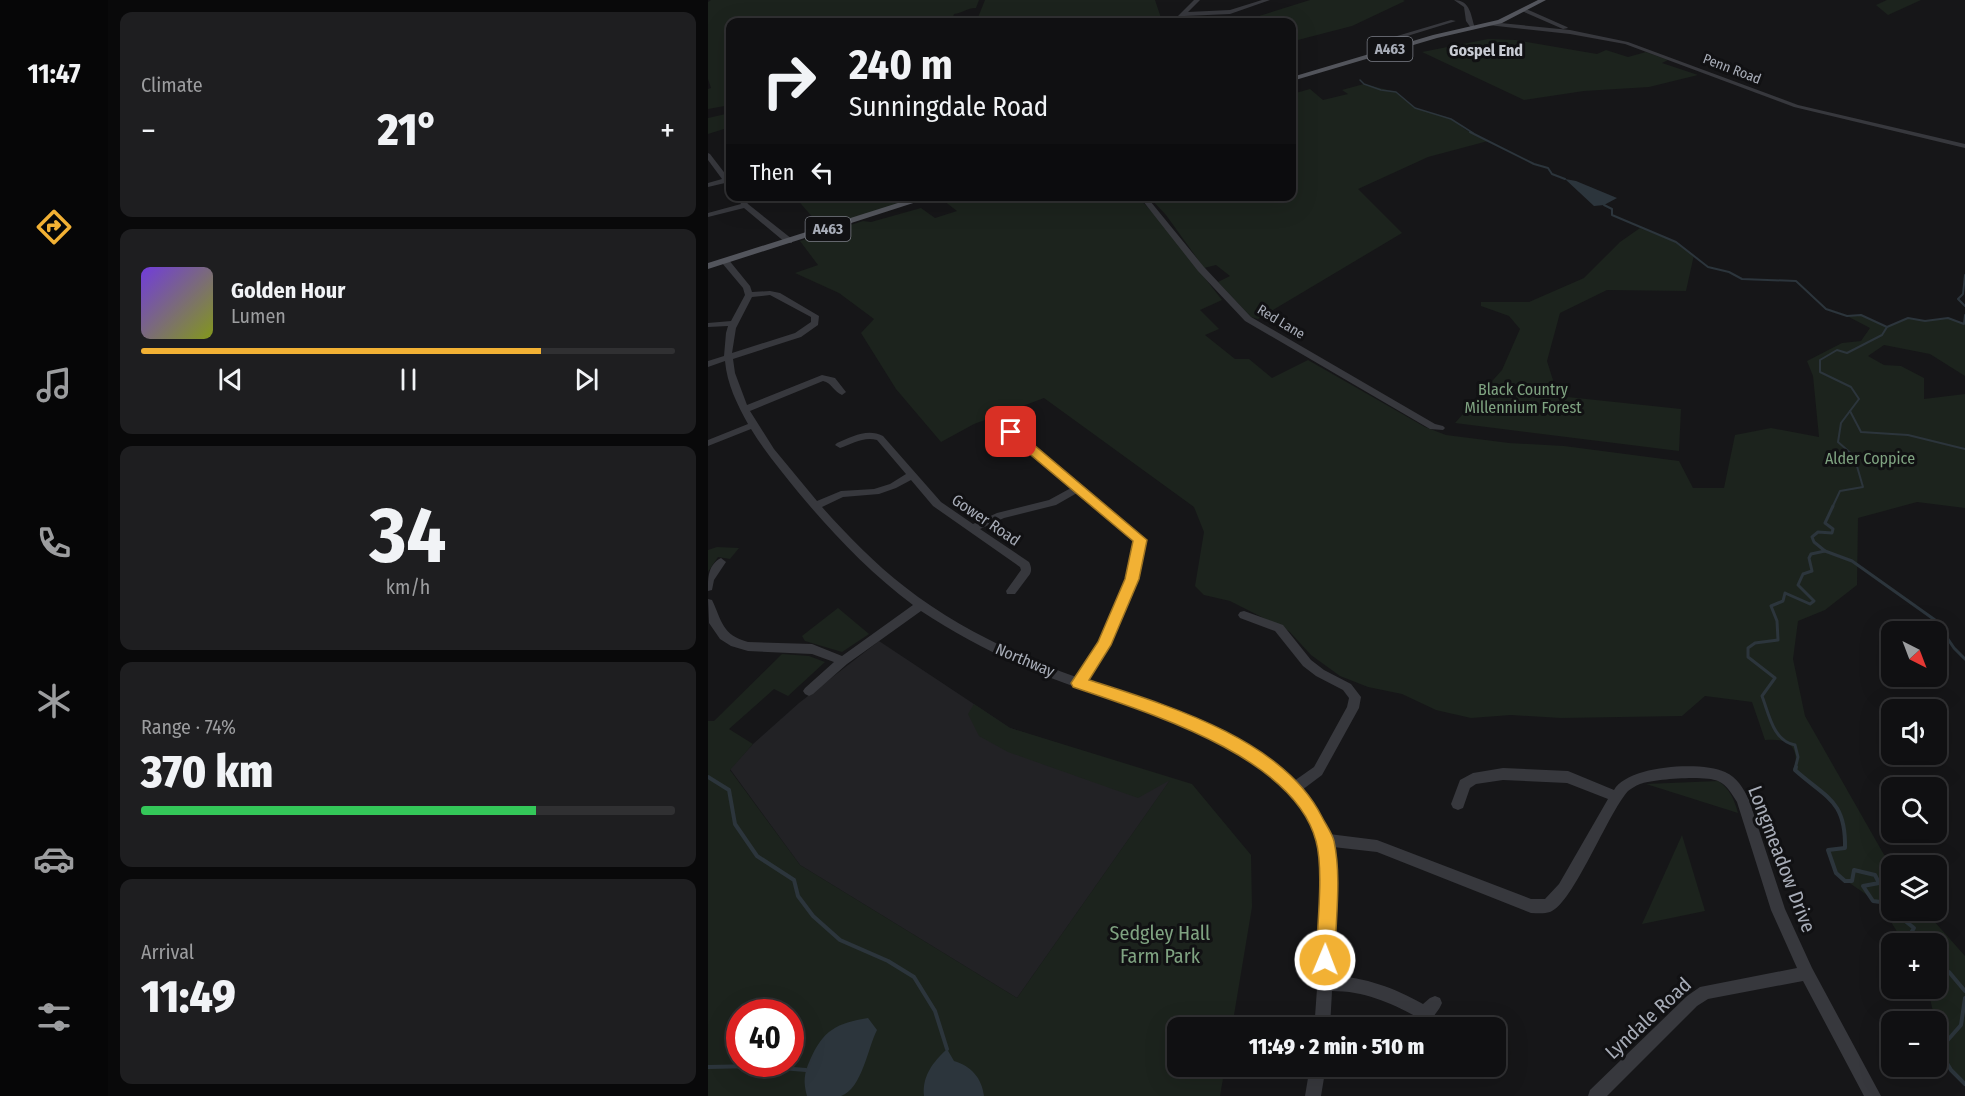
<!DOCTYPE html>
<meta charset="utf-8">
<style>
:root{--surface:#101012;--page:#1e1e20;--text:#f1f3f6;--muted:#9c9d9f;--line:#303032;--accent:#f2b134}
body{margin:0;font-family:"Fira Sans Condensed",sans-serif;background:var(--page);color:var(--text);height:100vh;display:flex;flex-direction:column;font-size:22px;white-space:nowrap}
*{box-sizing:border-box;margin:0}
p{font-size:20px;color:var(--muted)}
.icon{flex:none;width:33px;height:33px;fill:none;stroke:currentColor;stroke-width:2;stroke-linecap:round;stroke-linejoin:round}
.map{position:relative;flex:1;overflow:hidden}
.side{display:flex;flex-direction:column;gap:12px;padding:12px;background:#09090a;width:600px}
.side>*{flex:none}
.guide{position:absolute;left:18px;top:18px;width:570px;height:183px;border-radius:12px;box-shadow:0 6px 24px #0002,0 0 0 2px var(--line);background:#101012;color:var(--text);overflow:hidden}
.needle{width:39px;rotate:138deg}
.buttons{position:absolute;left:1173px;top:621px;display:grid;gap:12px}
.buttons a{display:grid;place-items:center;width:66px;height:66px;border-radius:12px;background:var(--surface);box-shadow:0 6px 24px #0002,0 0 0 2px var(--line);font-size:30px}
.speed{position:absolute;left:18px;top:999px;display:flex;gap:12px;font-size:30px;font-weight:700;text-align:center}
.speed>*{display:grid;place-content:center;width:78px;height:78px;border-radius:50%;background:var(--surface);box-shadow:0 6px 24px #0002,0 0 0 2px var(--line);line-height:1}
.speed .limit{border:9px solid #d22;background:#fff;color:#111}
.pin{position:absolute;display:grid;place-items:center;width:51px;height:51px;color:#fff;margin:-26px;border-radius:12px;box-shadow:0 3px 9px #0006}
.me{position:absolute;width:66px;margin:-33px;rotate:1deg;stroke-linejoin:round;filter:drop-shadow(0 0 4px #0008)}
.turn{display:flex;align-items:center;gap:21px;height:126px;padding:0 24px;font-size:27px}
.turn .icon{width:78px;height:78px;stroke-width:2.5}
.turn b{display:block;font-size:42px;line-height:51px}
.then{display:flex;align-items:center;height:57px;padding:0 24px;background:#0003;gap:12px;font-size:22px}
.big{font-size:45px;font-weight:800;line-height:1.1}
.side .card{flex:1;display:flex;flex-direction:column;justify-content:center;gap:9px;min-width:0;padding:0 21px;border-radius:12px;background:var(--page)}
.side .dial{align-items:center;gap:0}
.dial b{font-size:78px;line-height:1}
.song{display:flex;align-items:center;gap:18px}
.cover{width:72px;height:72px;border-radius:9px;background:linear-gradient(135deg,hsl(260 70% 55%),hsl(70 70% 35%))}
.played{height:6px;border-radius:3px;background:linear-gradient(90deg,var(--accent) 75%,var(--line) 75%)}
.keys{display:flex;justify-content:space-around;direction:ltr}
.heat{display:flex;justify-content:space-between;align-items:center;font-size:33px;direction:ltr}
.charge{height:9px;border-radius:4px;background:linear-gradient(90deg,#34c759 74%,var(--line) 0)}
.trip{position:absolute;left:459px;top:1017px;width:339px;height:60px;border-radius:12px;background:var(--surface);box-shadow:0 6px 24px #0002,0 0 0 2px var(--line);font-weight:800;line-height:60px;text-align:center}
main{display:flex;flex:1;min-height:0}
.tabs{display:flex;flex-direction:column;width:108px;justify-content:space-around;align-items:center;background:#060607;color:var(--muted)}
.tabs .icon{width:42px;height:42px}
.tabs .current{color:var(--accent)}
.tabs b{font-size:27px;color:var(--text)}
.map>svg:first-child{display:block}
</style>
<main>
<nav class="tabs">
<b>11:47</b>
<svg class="icon current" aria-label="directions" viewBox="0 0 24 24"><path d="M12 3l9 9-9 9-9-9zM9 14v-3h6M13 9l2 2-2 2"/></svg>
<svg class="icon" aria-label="music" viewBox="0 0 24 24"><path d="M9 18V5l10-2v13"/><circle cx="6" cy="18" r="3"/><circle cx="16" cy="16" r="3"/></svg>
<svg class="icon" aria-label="phone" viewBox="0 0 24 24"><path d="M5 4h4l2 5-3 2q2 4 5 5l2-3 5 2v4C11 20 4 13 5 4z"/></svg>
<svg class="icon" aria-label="climate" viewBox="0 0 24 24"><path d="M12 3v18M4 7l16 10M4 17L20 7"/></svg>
<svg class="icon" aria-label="car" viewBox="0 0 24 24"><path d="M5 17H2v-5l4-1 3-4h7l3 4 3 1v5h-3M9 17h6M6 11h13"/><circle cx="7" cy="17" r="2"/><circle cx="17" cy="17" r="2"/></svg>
<svg class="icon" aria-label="filters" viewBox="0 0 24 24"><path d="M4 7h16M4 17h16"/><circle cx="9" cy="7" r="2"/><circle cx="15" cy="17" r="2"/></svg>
</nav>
<section class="side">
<div class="card"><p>Climate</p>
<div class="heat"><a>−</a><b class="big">21°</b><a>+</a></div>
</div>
<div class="card">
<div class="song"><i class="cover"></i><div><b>Golden Hour</b><p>Lumen</p></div></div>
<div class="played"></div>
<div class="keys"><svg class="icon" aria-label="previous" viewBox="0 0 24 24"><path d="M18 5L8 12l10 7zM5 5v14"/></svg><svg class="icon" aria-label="pause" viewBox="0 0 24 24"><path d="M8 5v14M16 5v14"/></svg><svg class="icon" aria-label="next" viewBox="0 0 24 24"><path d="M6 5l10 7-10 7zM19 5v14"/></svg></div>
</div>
<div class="card dial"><b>34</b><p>km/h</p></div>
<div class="card"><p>Range · 74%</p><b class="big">370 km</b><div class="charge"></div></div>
<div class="card"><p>Arrival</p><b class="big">11:49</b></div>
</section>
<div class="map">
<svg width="1257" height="1096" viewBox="0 0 1257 1096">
<rect width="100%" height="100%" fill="#161618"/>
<polygon fill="#222225" points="171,641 302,728 463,779 309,998 92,865 22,769 45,744 91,703"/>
<g fill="#1c231d" fill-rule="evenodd">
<path d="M 3,0 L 271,0 L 268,8 C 259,8 254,13 246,14 L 243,22 L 22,22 L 22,105 L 0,109 L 0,89 L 3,88 L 0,79 L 0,2 Z"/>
<polygon points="277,0 447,0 454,21 457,22 265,22 269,20"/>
<polygon points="602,0 695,0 697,1 644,26 586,41 589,50 584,51 584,22 532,22"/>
<polygon points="1179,0 1213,0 1180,15 1168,5"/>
<polygon points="780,39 808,40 889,54 898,50 920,57 938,52 960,60 954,63 990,75 941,87 876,91 816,100 714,52"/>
<polygon points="656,84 688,92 707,108 743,119 758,130 780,141 720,157 650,189 694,233 550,319 543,317 510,282 522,276 508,265 496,268 458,215 441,197 584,196 584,94 602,89 615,100 640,94 634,90"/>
<polygon points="22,113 22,135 16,129 0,134 0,118"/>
<polygon points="87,197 215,197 114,228"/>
<path d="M 231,197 L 430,197 L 450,218 L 514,300 L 492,310 L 511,329 L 497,335 L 527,359 L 541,359 L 564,378 L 600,360 L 717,427 L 738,435 L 801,443 L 856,446 L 971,461 L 985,488 L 1016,488 L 1027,435 L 1063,428 L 1111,437 L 1105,376 L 1099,361 L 1134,343 L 1153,341 L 1162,328 L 1139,316 L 1153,315 L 1179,327 L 1200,318 L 1217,321 L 1240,318 L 1255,323 L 1257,315 L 1257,376 L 1222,354 L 1176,345 L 1160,356 L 1176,365 L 1193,366 L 1216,378 L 1216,399 L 1257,394 L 1257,508 L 1209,502 L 1150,518 L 1149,585 L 1117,610 L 1090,621 L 1085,659 L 1097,716 L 1183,867 L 1184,910 L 1217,911 L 1257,956 L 1257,1087 L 1233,1055 L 1228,1022 L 1227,1021 L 1220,989 L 1228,988 L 1228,944 L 1196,943 L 1172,904 L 1127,873 L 1119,852 L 1137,847 C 1142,799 1115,799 1087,771 C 1091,745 1081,738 1057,740 L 1044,702 L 997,696 L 974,716 L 853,718 L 803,715 L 763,718 L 728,710 L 694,694 L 660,687 L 632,676 L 603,655 L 581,631 L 522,601 L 496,595 L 487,586 L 496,532 L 486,507 L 336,398 L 266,424 L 233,442 L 188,389 L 153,333 L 166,319 L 131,293 L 87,273 L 110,265 L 92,241 L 155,221 L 163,222 L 213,208 L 227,218 L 249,211 Z"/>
<polygon points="932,228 968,242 986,255 978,291 899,290 852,313 839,361 850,396 973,409 971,451 747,423 794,370 812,329 801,316 773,306 773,302 821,302 876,278 912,242"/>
<polygon points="9,547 31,548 22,559 10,557 0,572 0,550"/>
<polygon points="130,608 161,634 134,652 97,641 94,636"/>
<path d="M 74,654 L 101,656 L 117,662 L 80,696 L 66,689 L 21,729 L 45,744 L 22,770 L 92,865 L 309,998 L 462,780 L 430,798 L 300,752 L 271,736 L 260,714 L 266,704 L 302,728 L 484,784 L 543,855 L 544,907 L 524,1027 L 470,1028 L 470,1066 L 517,1067 L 512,1096 L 0,1096 L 0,721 L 6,721 ZM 32,1012 L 82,1012 L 82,1064 L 32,1064 Z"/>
<path d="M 1010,781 C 1022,789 1026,799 1030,813 L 938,784 Z"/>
<polygon points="974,835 997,911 934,924"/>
</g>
<g fill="#2c353c">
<polygon points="857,179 868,181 909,198 896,205 886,206"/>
<path d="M 160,1018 L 169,1030 C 160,1047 154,1089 133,1096 C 124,1096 109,1096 99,1096 C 95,1082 96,1073 102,1060 C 115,1030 129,1023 160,1018 Z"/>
<path d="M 239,1049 L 246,1061 C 263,1066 274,1078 276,1096 L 216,1096 C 214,1076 225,1062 239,1049 Z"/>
</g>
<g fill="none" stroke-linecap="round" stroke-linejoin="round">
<polyline stroke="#2c353c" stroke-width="1.5" points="652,80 656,84 673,90 688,92 707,108 743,119 765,133"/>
<g stroke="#2c353c" stroke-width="2">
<polyline points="762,132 826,164 840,168 844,174 857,179"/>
<polyline points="896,205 904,209 904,215 968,242 1000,267 1021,272 1034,279 1088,281 1118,309 1139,316 1153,315 1179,327"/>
<polyline points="1257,275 1255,294 1250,299 1257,306"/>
<polyline points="1142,411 1153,432 1200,435 1257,449"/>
<polyline points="1124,508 1132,491 1155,487 1146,456 1130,442 1133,423 1151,399 1143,387 1112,372 1112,360 1129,350 1139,353 1174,335 1179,327 1200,318 1217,321 1240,318 1256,324 1257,315"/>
</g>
<g stroke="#2c353c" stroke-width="3">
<polyline points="1117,551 1144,561 1227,620 1246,648 1257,659"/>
<path d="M 1087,769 L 1090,757 L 1087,745 C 1065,741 1061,714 1054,696 L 1067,678 L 1040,657 L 1040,648 L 1047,643 L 1070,640 L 1069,621 L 1063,606 L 1075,601 L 1077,593 L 1102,604 L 1106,601 L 1090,585 L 1095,574 L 1104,571 L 1101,558 L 1103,554 L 1117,551 L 1106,542 L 1104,537 L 1110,532 L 1124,533 L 1125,529 L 1117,523 L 1125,506"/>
</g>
<g stroke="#2c353c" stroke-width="4">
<path d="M 1088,767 L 1087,770 C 1118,798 1138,800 1137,848 L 1120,850 L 1128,873 L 1137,881 L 1144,881 L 1146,870 L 1167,875 L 1171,883 L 1155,886 L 1165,901 L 1180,903 L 1184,909"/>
<polyline points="0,777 21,790 27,824 49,856 86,880 90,896 105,916 132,940 180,961 206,977 227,1011 239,1049"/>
<polyline points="1184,910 1188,919 1196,920 1206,928 1201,936 1206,944"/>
<polyline points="1228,967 1241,972 1257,991"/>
<polyline points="1257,998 1253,1025 1231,1050 1243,1070 1257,1084"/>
<polyline points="0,1067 48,1066 98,1070"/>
</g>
<g fill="#37383d" fill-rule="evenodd">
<polygon points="486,0 492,0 480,12 522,10 554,0 562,0 522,14 477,16 469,22 464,22"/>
<path d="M 746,0 C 763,0 763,17 767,28 L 763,28 L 758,21 L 756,7 Z"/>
<polygon points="816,8 859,27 860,28 855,29 814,11"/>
<polygon points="743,20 748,21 683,41 692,46 692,48 688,48 677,42 679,39"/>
<polygon points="782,22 862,30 920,42 1090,105 1257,144 1257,148 1086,107 917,44 862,34 780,25"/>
<polygon points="0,153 2,154 22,180 22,187 20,186 17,183 0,187 0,183 14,179 0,160"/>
<polygon points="28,196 35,196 40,204 84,239 84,243 78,243 36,208 0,217 0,213 33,204"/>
<polygon points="431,196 438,196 496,267 543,317 727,424 735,426 737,428 735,430 722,429 537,321 490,271"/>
<path d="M 14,259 L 20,259 L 42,286 L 44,292 L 62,291 L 72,293 L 111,316 L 110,325 L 93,337 L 25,359 L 27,373 L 39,405 L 114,375 L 127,378 L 138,392 L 134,395 C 126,392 124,383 115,381 L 42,411 L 66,449 L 109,501 L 133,491 L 166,489 L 182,484 L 198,474 L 169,440 C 156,436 144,444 132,448 L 127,445 L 129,443 C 144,437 159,428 175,436 L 233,502 L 265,524 L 289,513 L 341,500 L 363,488 L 281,418 L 286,415 L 289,416 L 437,540 C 434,591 405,639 379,681 C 451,705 531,726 586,781 L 606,767 L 639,707 L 641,698 L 635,690 L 608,676 L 595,666 L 567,631 L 532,618 L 530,615 L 532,612 L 536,611 L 575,625 L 603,660 L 616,670 L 643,684 L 653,697 L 651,708 L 614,775 L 594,790 L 608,808 L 621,834 L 669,840 L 823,899 L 837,899 L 851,884 L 900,799 L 859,783 L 795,780 L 768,784 L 762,788 L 755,808 L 750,810 L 745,808 L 743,804 L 752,780 L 765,773 L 795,768 L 860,771 L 906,790 C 920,765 994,761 1017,772 C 1029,777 1036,789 1041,800 L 1077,909 L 1104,968 L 1173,1096 L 1156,1096 L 1095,981 L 1000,999 L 989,1006 L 899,1096 L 880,1096 L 882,1090 L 979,996 L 992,987 L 1089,968 L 1063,910 L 1029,802 C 1024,794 1019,785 1010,781 C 997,775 946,779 932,784 C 927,786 924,788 920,791 C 900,813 865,904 842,912 C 836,914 829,913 823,913 L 669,852 L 625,847 L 627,876 L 624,976 C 658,977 686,988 715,1004 L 722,998 L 727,996 L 732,998 L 734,1003 C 729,1015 725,1012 723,1028 L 707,1028 L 709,1017 C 681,1002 656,991 624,991 L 622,1028 L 606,1028 C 610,987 611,946 612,904 C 613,882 616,858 609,836 C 604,823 596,812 587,802 C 528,727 427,711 343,678 C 297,660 254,638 213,611 L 139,664 L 105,694 L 101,696 L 97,694 L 95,691 L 97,688 L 126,662 L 104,654 L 40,651 L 23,646 L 12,639 L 1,623 L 0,599 L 4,600 C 14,621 14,635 40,642 L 104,644 L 134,656 L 205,605 C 162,573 125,534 90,492 C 74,472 57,452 43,429 L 0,446 L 0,440 L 40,424 C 29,404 19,384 17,361 L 0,367 L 0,361 L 16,356 L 18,333 L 20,326 L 0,327 L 0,323 L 23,321 L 37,295 L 35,288 L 14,263 ZM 62,295 L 103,317 L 103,322 L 87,333 L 24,353 L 28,328 L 44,297 ZM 203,480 L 225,506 L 312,567 L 313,570 L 298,591 L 299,594 L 307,594 L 322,574 C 324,570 323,566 321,562 L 272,529 L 296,518 L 348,505 L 369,493 L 427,541 C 423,590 394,637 368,677 C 308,655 248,627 197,587 C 166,563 140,536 114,507 L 135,497 L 171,494 L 188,488 Z"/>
<path d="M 13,558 L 18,562 L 6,580 L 4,590 L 0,591 C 0,577 0,565 13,558 Z"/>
<polygon points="602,1066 618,1066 613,1096 597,1096"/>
</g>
<g fill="#53555c" fill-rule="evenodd">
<polygon points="830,0 838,0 794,23 729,38 584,81 584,77 725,35 790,20"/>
<polygon points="212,196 227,196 0,269 0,263"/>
</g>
</g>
<path fill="#f2b134" stroke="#9d7322" stroke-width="1.5" d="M 303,428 L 307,429 L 439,540 L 431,579 L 403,645 L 381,680 C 459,705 575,739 614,817 C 618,825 624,833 626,841 C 634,879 627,922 627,960 L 624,966 L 617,969 L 611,966 L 608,960 C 609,928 616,870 608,841 C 586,756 438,712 365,687 L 363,683 L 390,642 L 417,579 L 425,541 L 298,434 L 298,429 Z"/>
<g text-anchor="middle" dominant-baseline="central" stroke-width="6" stroke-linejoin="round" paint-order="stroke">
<g font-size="14" fill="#a8adb8" stroke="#111113">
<text transform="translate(1024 69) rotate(21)">Penn Road</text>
<text transform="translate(573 322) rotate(31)">Red Lane</text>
</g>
<g fill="#111113" stroke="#7b7e86" stroke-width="1.5">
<rect x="659.5" y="37" width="45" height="24" rx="4.5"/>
<rect x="97.5" y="217" width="45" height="24" rx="4.5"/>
</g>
<g font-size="15" font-weight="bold" fill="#a8adb8">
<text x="682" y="49">A463</text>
<text x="120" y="229">A463</text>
</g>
<g font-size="16" font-weight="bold" fill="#c9ccd4" stroke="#111113">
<text x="778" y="50">Gospel End</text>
</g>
<g font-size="16" fill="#7fa381" stroke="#111113">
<text x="815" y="389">Black Country<tspan x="815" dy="18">Millennium Forest</tspan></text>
<text x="1162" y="458">Alder Coppice</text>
</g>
<g font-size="16" fill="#a8adb8" stroke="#111113">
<text transform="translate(278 520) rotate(34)">Gower Road</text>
<text transform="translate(317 660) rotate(23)">Northway</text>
</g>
<g font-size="20" fill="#a8adb8" stroke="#111113">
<text transform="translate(1074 859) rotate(69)">Longmeadow Drive</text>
<text transform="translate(940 1018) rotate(-43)">Lyndale Road</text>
</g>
<g font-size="20" fill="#7fa381" stroke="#111113">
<text x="452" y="933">Sedgley Hall<tspan x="452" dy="23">Farm Park</tspan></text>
</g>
</g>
</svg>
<div class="buttons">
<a><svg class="needle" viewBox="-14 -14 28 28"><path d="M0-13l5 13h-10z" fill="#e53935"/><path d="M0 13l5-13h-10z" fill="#9c9d9f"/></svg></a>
<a><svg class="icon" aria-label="sound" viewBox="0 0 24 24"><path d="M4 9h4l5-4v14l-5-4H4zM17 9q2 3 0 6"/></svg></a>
<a><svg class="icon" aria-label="search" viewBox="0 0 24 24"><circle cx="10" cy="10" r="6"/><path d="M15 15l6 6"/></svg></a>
<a><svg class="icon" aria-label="layers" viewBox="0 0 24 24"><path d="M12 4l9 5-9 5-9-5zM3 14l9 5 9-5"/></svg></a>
<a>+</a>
<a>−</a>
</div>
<div class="speed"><div class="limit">40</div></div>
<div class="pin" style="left:303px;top:432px;background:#d93025"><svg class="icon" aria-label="arrive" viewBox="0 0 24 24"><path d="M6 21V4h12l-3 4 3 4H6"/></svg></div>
<svg class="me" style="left:617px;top:960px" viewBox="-20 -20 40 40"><circle r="17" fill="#f2b134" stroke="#fff" stroke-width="3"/><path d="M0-11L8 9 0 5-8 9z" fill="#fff"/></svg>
<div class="trip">11:49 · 2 min · 510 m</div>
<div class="guide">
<div class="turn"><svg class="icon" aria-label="right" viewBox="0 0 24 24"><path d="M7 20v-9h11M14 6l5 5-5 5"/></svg><div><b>240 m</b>Sunningdale Road</div></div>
<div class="then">Then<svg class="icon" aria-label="left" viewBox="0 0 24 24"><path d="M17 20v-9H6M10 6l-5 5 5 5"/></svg></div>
</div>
</div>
</main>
